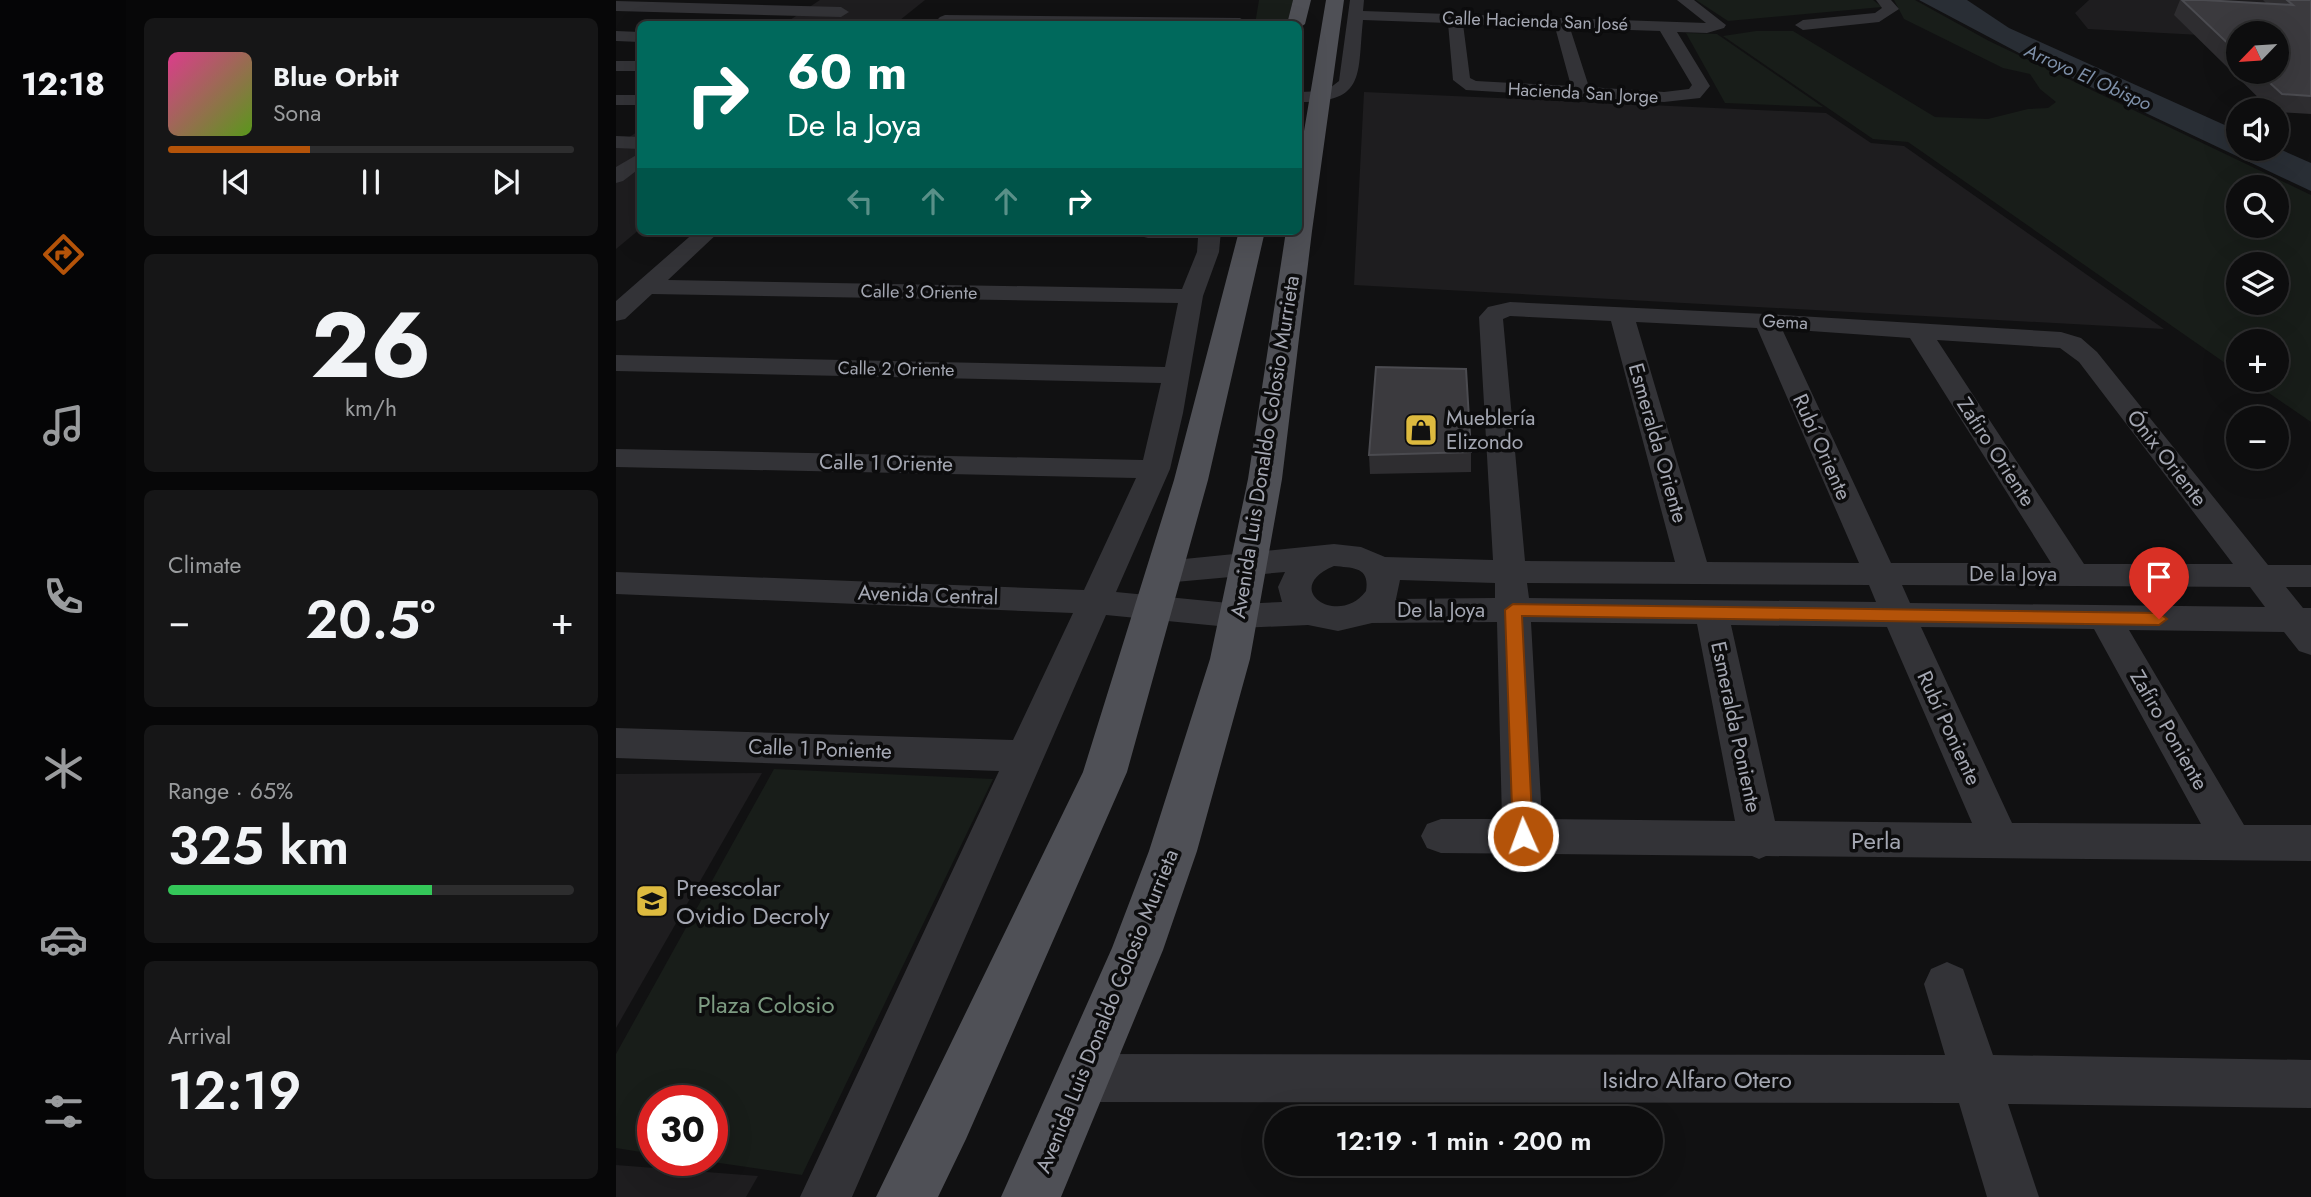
<!DOCTYPE html>
<meta charset="utf-8">
<style>
:root{--surface:#0d0d0e;--page:#161617;--text:#f1f3f6;--muted:#9a9c9e;--line:#2d2d2e;--accent:#b45309}
body{margin:0;font-family:Jost,sans-serif;background:var(--page);color:var(--text);height:100vh;display:flex;flex-direction:column;font-size:26px;white-space:nowrap}
*{box-sizing:border-box;margin:0}
p{font-size:23px;color:var(--muted)}
.icon{flex:none;width:38px;height:38px;fill:none;stroke:currentColor;stroke-width:2;stroke-linecap:round;stroke-linejoin:round}
.map{position:relative;flex:1;overflow:hidden}
.drawer{display:flex;flex-direction:column;gap:18px;padding:18px;background:#070708;width:490px}
.drawer>*{flex:none}
.banner{position:absolute;left:21px;top:21px;width:665px;height:214px;border-radius:10px;box-shadow:0 7px 28px #0002,0 0 0 2px var(--line);background:#00695c;color:#fff;overflow:hidden}
.needle{width:46px;rotate:245deg}
.buttons{position:absolute;left:1610px;top:21px;display:grid;gap:14px}
.buttons a{display:grid;place-items:center;width:63px;height:63px;border-radius:50%;background:var(--surface);box-shadow:0 7px 28px #0002,0 0 0 2px var(--line);font-size:35px}
.speed{position:absolute;left:21px;top:1085px;display:flex;gap:14px;font-size:35px;font-weight:700;text-align:center}
.speed>*{display:grid;place-content:center;width:91px;height:91px;border-radius:50%;background:var(--surface);box-shadow:0 7px 28px #0002,0 0 0 2px var(--line);line-height:1}
.speed .limit{border:10px solid #d22;background:#fff;color:#111}
.pin{position:absolute;display:grid;place-items:center;width:60px;height:60px;color:#fff;margin:-72px -30px;border-radius:50% 50% 50% 0;rotate:-45deg;box-shadow:0 0 7px #0007}
.pin .icon{rotate:45deg}
.me{position:absolute;width:77px;margin:-38px;rotate:358deg;stroke-linejoin:round;filter:drop-shadow(0 0 5px #0008)}
.turn{display:flex;align-items:center;gap:24px;height:147px;padding:0 35px;font-size:32px}
.turn .icon{width:91px;height:91px;stroke-width:2.5}
.turn b{display:block;font-size:49px;line-height:60px}
.lanes{display:flex;align-items:center;height:66px;padding:0 35px;background:#0003;justify-content:center;gap:35px;direction:ltr}
.lanes .off{opacity:.35}
.big{font-size:52px;font-weight:600;line-height:1.1}
.drawer .tile{flex:1;display:flex;flex-direction:column;justify-content:center;gap:10px;min-width:0;padding:0 24px;border-radius:10px;background:var(--page)}
.drawer .dial{align-items:center;gap:0}
.dial b{font-size:91px;line-height:1}
.song{display:flex;align-items:center;gap:21px}
.cover{width:84px;height:84px;border-radius:10px;background:linear-gradient(135deg,hsl(330 70% 55%),hsl(90 70% 35%))}
.played{height:7px;border-radius:4px;background:linear-gradient(90deg,var(--accent) 35%,var(--line) 35%)}
.keys{display:flex;justify-content:space-around;direction:ltr}
.heat{display:flex;justify-content:space-between;align-items:center;font-size:38px;direction:ltr}
.charge{height:10px;border-radius:5px;background:linear-gradient(90deg,#34c759 65%,var(--line) 0)}
.trip{position:absolute;left:648px;top:1106px;width:399px;height:70px;border-radius:35px;background:var(--surface);box-shadow:0 7px 28px #0002,0 0 0 2px var(--line);font-weight:600;line-height:70px;text-align:center}
main{display:flex;flex:1;min-height:0}
.tab-bar{display:flex;flex-direction:column;width:126px;justify-content:space-around;align-items:center;background:#050506;color:var(--muted)}
.tab-bar .icon{width:49px;height:49px}
.tab-bar .on{color:var(--accent)}
.tab-bar b{font-size:32px;color:var(--text)}
.map>svg:first-child{display:block}
</style>
<main>
<nav class="tab-bar">
<b>12:18</b>
<svg class="icon on" aria-label="directions" viewBox="0 0 24 24"><path d="M12 3l9 9-9 9-9-9zM9 14v-3h6M13 9l2 2-2 2"/></svg>
<svg class="icon" aria-label="music" viewBox="0 0 24 24"><path d="M9 18V5l10-2v13"/><circle cx="6" cy="18" r="3"/><circle cx="16" cy="16" r="3"/></svg>
<svg class="icon" aria-label="phone" viewBox="0 0 24 24"><path d="M5 4h4l2 5-3 2q2 4 5 5l2-3 5 2v4C11 20 4 13 5 4z"/></svg>
<svg class="icon" aria-label="climate" viewBox="0 0 24 24"><path d="M12 3v18M4 7l16 10M4 17L20 7"/></svg>
<svg class="icon" aria-label="car" viewBox="0 0 24 24"><path d="M5 17H2v-5l4-1 3-4h7l3 4 3 1v5h-3M9 17h6M6 11h13"/><circle cx="7" cy="17" r="2"/><circle cx="17" cy="17" r="2"/></svg>
<svg class="icon" aria-label="filters" viewBox="0 0 24 24"><path d="M4 7h16M4 17h16"/><circle cx="9" cy="7" r="2"/><circle cx="15" cy="17" r="2"/></svg>
</nav>
<section class="drawer">
<div class="tile">
<div class="song"><i class="cover"></i><div><b>Blue Orbit</b><p>Sona</p></div></div>
<div class="played"></div>
<div class="keys"><svg class="icon" aria-label="previous" viewBox="0 0 24 24"><path d="M18 5L8 12l10 7zM5 5v14"/></svg><svg class="icon" aria-label="pause" viewBox="0 0 24 24"><path d="M8 5v14M16 5v14"/></svg><svg class="icon" aria-label="next" viewBox="0 0 24 24"><path d="M6 5l10 7-10 7zM19 5v14"/></svg></div>
</div>
<div class="tile dial"><b>26</b><p>km/h</p></div>
<div class="tile"><p>Climate</p>
<div class="heat"><a>−</a><b class="big">20.5°</b><a>+</a></div>
</div>
<div class="tile"><p>Range · 65%</p><b class="big">325 km</b><div class="charge"></div></div>
<div class="tile"><p>Arrival</p><b class="big">12:19</b></div>
</section>
<div class="map">
<svg width="1695" height="1197" viewBox="0 0 1695 1197">
<rect width="100%" height="100%" fill="#111112"/>
<g fill="#1e1d1f">
<polygon points="204,0 309,0 279,24 168,24"/>
<polygon points="1473,0 1695,0 1661,72 1661,33 1622,33 1622,37 1472,29 1459,13"/>
<polygon points="748,92 1210,113 1255,143 1288,146 1548,329 738,285"/>
<polygon points="24,130 24,229 0,249 0,146"/>
<polygon points="146,773 0,1028 0,774"/>
<polygon points="0,1165 142,1176 130,1197 0,1197"/>
</g>
<g fill="#181d19" fill-rule="evenodd">
<polygon points="643,0 677,0 671,24 639,24"/>
<polygon points="1080,0 1257,0 1266,7 1112,21"/>
<path d="M 1278,0 L 1299,0 L 1373,41 L 1695,195 L 1695,422 L 1634,380 L 1661,380 L 1661,341 L 1622,341 L 1622,372 L 1292,142 L 1257,139 L 1107,36 L 1140,31 L 1177,31 L 1319,117 L 1372,119 L 1412,109 L 1432,108 L 1440,102 L 1424,89 L 1414,74 L 1387,68 L 1288,19 ZM 1622,187 L 1661,187 L 1661,226 L 1622,226 ZM 1661,264 L 1661,303 L 1622,303 L 1622,264 Z"/>
<polygon points="1070,33 1101,34 1207,107 1109,103"/>
<polygon points="158,769 377,779 186,1175 83,1160 96,1160 96,1101 37,1101 37,1154 0,1148 0,1054"/>
</g>
<polygon fill="#292e35" points="1303,0 1351,0 1393,28 1622,131 1622,149 1661,148 1695,163 1695,191 1403,53"/>
<g fill="none" stroke-linecap="round" stroke-linejoin="round">
<g fill="#333337" fill-rule="evenodd">
<path d="M 734,0 L 748,0 L 747,11 L 1090,23 L 1061,0 L 1078,0 L 1110,25 L 1108,28 L 1091,33 L 1061,32 L 1094,86 L 1084,98 L 1048,102 L 850,90 L 837,80 L 832,23 L 747,20 C 741,75 751,103 682,102 L 682,92 L 710,91 L 723,81 ZM 847,24 L 939,27 L 955,86 L 860,81 L 854,78 ZM 954,28 L 1044,31 L 1076,85 L 1073,89 L 1048,92 L 973,87 Z"/>
<polygon points="1260,0 1275,0 1283,9 1263,22 1187,30 1179,25 1187,20 1259,13 1266,8"/>
<polygon points="0,1 225,7 233,12 225,17 0,11"/>
<polygon points="329,15 624,18 632,23 324,23 321,20 324,17"/>
<polygon points="0,31 24,32 24,42 0,41"/>
<rect x="0" y="61" width="24" height="10"/>
<rect x="0" y="95" width="24" height="10"/>
<polygon points="0,136 24,137 24,149 0,148"/>
<polygon points="24,153 24,168 7,181 0,183 0,167"/>
<path d="M 80,231 L 104,231 L 52,280 L 566,289 L 581,252 L 582,238 L 532,238 L 524,236 L 521,231 L 605,231 L 603,252 L 587,296 L 567,413 L 554,469 L 500,592 L 623,604 L 666,602 L 662,587 L 669,572 L 548,583 L 537,580 L 532,572 L 537,564 L 548,561 L 718,544 L 745,547 L 769,557 L 877,560 L 863,317 L 872,307 L 894,302 L 1150,314 L 1445,332 L 1465,338 L 1481,352 L 1652,565 L 1695,565 L 1695,587 L 1670,587 L 1687,608 L 1695,608 L 1695,655 L 1683,651 L 1668,632 L 1513,630 L 1628,825 L 1695,825 L 1695,861 L 1150,856 L 1143,859 L 1136,856 L 825,853 L 811,848 L 805,836 L 811,824 L 825,819 L 886,819 L 881,622 L 756,623 L 722,631 L 692,625 L 623,628 L 490,615 L 236,1197 L 184,1197 L 383,771 L 0,758 L 0,728 L 397,740 L 457,613 L 0,594 L 0,572 L 468,590 L 520,478 L 0,467 L 0,449 L 527,460 L 545,383 L 0,371 L 0,355 L 549,367 L 562,303 L 36,294 L 9,319 L 0,321 L 0,301 ZM 894,316 L 995,321 L 1059,562 L 909,561 L 887,319 ZM 1020,322 L 1141,328 L 1243,563 L 1091,562 ZM 1166,329 L 1294,338 L 1435,563 L 1275,563 ZM 1321,340 L 1444,348 L 1463,362 L 1617,564 L 1468,564 ZM 718,566 C 738,568 754,567 750,591 C 723,628 663,589 718,566 ZM 784,580 L 879,583 L 879,598 L 780,599 ZM 911,583 L 1253,585 L 1260,602 L 913,598 ZM 1286,585 L 1634,587 L 1649,607 L 1294,603 ZM 915,622 L 1081,624 L 1119,821 L 926,819 ZM 1115,625 L 1271,627 L 1356,823 L 1159,821 ZM 1305,627 L 1478,629 L 1585,824 L 1396,823 Z"/>
<polygon points="1331,962 1347,969 1377,1055 1695,1060 1695,1108 1392,1104 1423,1197 1371,1197 1343,1103 468,1102 451,1095 444,1078 451,1061 468,1054 1329,1055 1308,984 1315,969"/>
</g>
<g fill="#4f5056" fill-rule="evenodd">
<polygon points="677,0 695,0 689,24 682,29 682,24 671,24"/>
<polygon points="710,0 728,0 696,231 666,479 634,659 581,851 547,950 445,1197 385,1197 496,948 533,851 594,659 632,479 670,231 682,231 682,167"/>
<polygon points="623,231 649,231 592,480 511,772 350,1139 322,1197 260,1197 467,772 558,480"/>
</g>
</g>
<g fill="#2e2d30" fill-rule="evenodd">
<path d="M 1564,0 L 1587,0 L 1651,4 L 1647,0 L 1695,0 L 1695,114 L 1661,112 L 1661,110 L 1655,110 L 1558,15 ZM 1622,33 L 1661,72 L 1622,72 Z"/>
<polygon points="855,452 855,472 754,474 753,455"/>
</g>
<g fill="#3b3a3e" stroke="#4b4b50" stroke-width="2">
<polygon points="1566,0 1587,0 1677,5 1671,0 1695,0 1695,96 1666,94 1642,72 1661,72 1661,33 1622,33 1622,53"/>
<polygon points="760,367 850,369 855,452 753,455"/>
</g>
<polygon fill="#b45309" stroke="#753606" stroke-width="2" points="897,604 1543,613 1551,619 1543,625 906,616 917,836 914,842 907,844 900,842 897,836 889,610"/>
<defs>
<symbol id="shop-square" viewBox="-11 -11 22 22"><rect x="-9" y="-9" width="18" height="18" rx="4" fill="#ddba3f" stroke="#0c0c0d"/><path d="M-5-2.5h2.3a2.7 3.5 0 0 1 5.4 0H5L5.5 6h-11ZM-1.5-2.5h3a1.5 2.3 0 0 0-3 0Z" fill="#111"/></symbol>
<symbol id="school-square" viewBox="-11 -11 22 22"><rect x="-9" y="-9" width="18" height="18" rx="4" fill="#ddba3f" stroke="#0c0c0d"/><path d="M0-5L7-2L0 1L-7-2ZM-4 1L0 2.5L4 1V4Q0 6-4 4Z" fill="#111"/></symbol>
</defs>
<g fill-rule="evenodd">
<use href="#shop-square" x="786" y="411" width="38" height="38"/>
<use href="#school-square" x="17" y="882" width="38" height="38"/>
</g>
<g text-anchor="middle" dominant-baseline="central" stroke-width="7" stroke-linejoin="round" paint-order="stroke">
<g font-size="18" fill="#a4a7b2" stroke="#0c0c0d">
<text transform="translate(919 21) rotate(2)">Calle Hacienda San José</text>
<text transform="translate(967 93) rotate(3)">Hacienda San Jorge</text>
<text transform="translate(303 292) rotate(1)">Calle 3 Oriente</text>
<text transform="translate(1169 322) rotate(3)">Gema</text>
<text transform="translate(280 369) rotate(1)">Calle 2 Oriente</text>
</g>
<g font-size="19" font-style="italic" fill="#7e90a9" stroke="#0c0c0d">
<text transform="translate(1472 77) rotate(24)">Arroyo El Obispo</text>
</g>
<g font-size="21" fill="#a4a7b2" stroke="#0c0c0d" text-anchor="start">
<text x="830" y="418">Mueblería<tspan x="830" dy="24">Elizondo</tspan></text>
</g>
<g font-size="21" fill="#a4a7b2" stroke="#0c0c0d">
<text transform="translate(1042 443) rotate(74)">Esmeralda Oriente</text>
<text transform="translate(649 447) rotate(-81)">Avenida Luis Donaldo Colosio Murrieta</text>
<text transform="translate(1206 447) rotate(66)">Rubí Oriente</text>
<text transform="translate(1380 452) rotate(57)">Zafiro Oriente</text>
<text transform="translate(1551 458) rotate(52)">Ónix Oriente</text>
<text transform="translate(270 463) rotate(1)">Calle 1 Oriente</text>
<text x="1397" y="574">De la Joya</text>
<text transform="translate(312 595) rotate(2)">Avenida Central</text>
<text x="825" y="610">De la Joya</text>
<text transform="translate(1120 727) rotate(78)">Esmeralda Poniente</text>
<text transform="translate(1333 728) rotate(65)">Rubí Poniente</text>
<text transform="translate(1553 730) rotate(60)">Zafiro Poniente</text>
<text transform="translate(204 749) rotate(2)">Calle 1 Poniente</text>
<text transform="translate(491 1011) rotate(-68)">Avenida Luis Donaldo Colosio Murrieta</text>
</g>
<g font-size="24" fill="#a4a7b2" stroke="#0c0c0d">
<text x="1260" y="840">Perla</text>
<text x="1081" y="1079">Isidro Alfaro Otero</text>
</g>
<g font-size="24" fill="#a4a7b2" stroke="#0c0c0d" text-anchor="start">
<text x="60" y="887">Preescolar<tspan x="60" dy="28">Ovidio Decroly</tspan></text>
</g>
<g font-size="24" fill="#7d9b82" stroke="#0c0c0d">
<text x="150" y="1004">Plaza Colosio</text>
</g>
</g>
</svg>
<div class="buttons">
<a><svg class="needle" viewBox="-14 -14 28 28"><path d="M0-13l5 13h-10z" fill="#e53935"/><path d="M0 13l5-13h-10z" fill="#9a9c9e"/></svg></a>
<a><svg class="icon" aria-label="sound" viewBox="0 0 24 24"><path d="M4 9h4l5-4v14l-5-4H4zM17 9q2 3 0 6"/></svg></a>
<a><svg class="icon" aria-label="search" viewBox="0 0 24 24"><circle cx="10" cy="10" r="6"/><path d="M15 15l6 6"/></svg></a>
<a><svg class="icon" aria-label="layers" viewBox="0 0 24 24"><path d="M12 4l9 5-9 5-9-5zM3 14l9 5 9-5"/></svg></a>
<a>+</a>
<a>−</a>
</div>
<div class="speed"><div class="limit">30</div></div>
<div class="pin" style="left:1543px;top:619px;background:#d93025"><svg class="icon" aria-label="arrive" viewBox="0 0 24 24"><path d="M6 21V4h12l-3 4 3 4H6"/></svg></div>
<svg class="me" style="left:907px;top:836px" viewBox="-20 -20 40 40"><circle r="17" fill="#b45309" stroke="#fff" stroke-width="3"/><path d="M0-11L8 9 0 5-8 9z" fill="#fff"/></svg>
<div class="trip">12:19 · 1 min · 200 m</div>
<div class="banner">
<div class="turn"><svg class="icon" aria-label="right" viewBox="0 0 24 24"><path d="M7 20v-9h11M14 6l5 5-5 5"/></svg><div><b>60 m</b>De la Joya</div></div>
<div class="lanes"><svg class="icon off" aria-label="left" viewBox="0 0 24 24"><path d="M17 20v-9H6M10 6l-5 5 5 5"/></svg><svg class="icon off" aria-label="ahead" viewBox="0 0 24 24"><path d="M12 20V5M6 11l6-6 6 6"/></svg><svg class="icon off" aria-label="ahead" viewBox="0 0 24 24"><path d="M12 20V5M6 11l6-6 6 6"/></svg><svg class="icon" aria-label="right" viewBox="0 0 24 24"><path d="M7 20v-9h11M14 6l5 5-5 5"/></svg></div>
</div>
</div>
</main>
